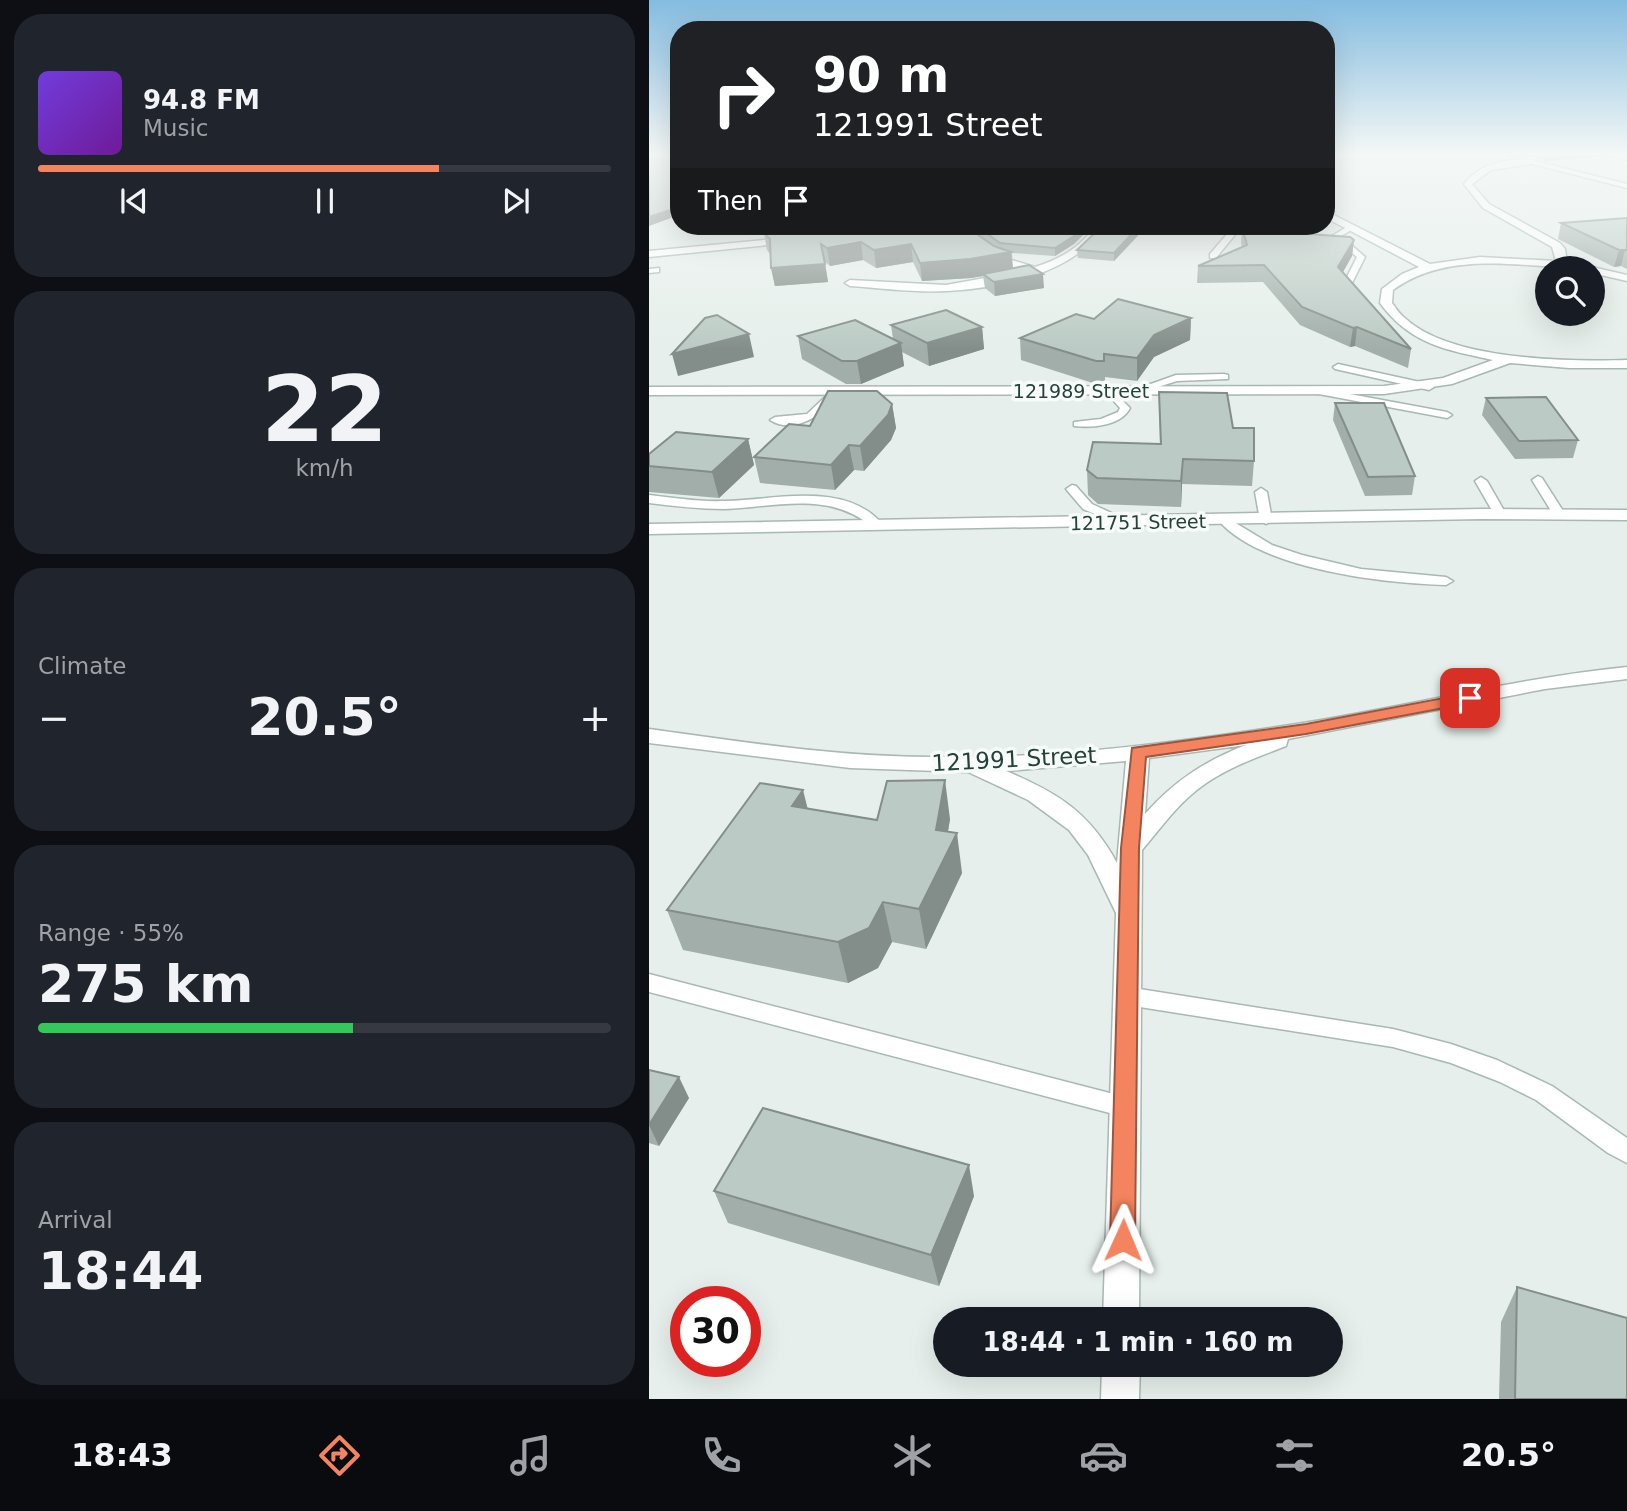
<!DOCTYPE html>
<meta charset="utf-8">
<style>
:root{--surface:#171b24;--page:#20242c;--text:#f1f3f6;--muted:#9ea1a6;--line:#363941;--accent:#f4845f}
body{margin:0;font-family:"DejaVu Sans",sans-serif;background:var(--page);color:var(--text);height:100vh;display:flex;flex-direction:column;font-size:26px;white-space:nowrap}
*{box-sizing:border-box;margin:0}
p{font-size:23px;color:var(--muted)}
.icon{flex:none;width:38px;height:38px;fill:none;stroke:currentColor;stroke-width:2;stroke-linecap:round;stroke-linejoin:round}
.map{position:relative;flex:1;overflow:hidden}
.sheet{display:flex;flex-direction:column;gap:14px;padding:14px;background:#0d0f14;width:649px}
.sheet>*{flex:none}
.guide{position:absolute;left:21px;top:21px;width:665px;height:214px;border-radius:28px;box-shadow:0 7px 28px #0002;background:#202124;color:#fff;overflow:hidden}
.buttons{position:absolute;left:886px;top:256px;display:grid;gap:14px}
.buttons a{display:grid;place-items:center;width:70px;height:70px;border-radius:50%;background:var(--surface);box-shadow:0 7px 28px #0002;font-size:35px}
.speed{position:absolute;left:21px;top:1286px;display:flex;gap:14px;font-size:35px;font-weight:700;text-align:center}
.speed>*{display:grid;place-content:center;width:91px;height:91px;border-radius:50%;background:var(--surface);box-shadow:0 7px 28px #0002;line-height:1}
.speed .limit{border:10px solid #d22;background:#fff;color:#111}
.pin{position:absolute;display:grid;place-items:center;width:60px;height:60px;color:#fff;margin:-30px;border-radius:14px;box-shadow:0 4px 10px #0006}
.me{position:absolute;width:77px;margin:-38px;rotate:1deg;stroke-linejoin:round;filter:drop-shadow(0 0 5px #0008)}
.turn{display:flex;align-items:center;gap:24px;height:147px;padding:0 28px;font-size:32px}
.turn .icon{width:91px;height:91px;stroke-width:2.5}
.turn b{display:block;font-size:49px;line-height:60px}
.then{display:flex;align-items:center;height:66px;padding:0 28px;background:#0003;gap:14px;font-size:26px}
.big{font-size:52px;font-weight:600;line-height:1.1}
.sheet .widget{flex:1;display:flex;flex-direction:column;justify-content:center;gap:10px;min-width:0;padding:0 24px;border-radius:28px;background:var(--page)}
.sheet .dial{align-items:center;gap:0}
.dial b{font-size:91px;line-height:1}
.song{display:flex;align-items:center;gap:21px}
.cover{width:84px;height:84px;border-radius:10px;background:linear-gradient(135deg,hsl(260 70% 55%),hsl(280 70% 35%))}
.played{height:7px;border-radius:4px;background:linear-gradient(90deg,var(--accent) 70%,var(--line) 70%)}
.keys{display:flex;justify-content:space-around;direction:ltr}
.heat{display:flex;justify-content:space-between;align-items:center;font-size:38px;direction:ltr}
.charge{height:10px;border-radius:5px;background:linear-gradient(90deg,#34c759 55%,var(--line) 0)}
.trip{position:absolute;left:284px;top:1307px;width:410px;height:70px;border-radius:35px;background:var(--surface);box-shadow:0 7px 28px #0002;font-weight:600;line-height:70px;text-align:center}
.tab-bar{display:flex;height:112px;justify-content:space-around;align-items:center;background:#090b0e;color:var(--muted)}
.tab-bar .icon{width:49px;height:49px}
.tab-bar .selected{color:var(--accent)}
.tab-bar b{font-size:32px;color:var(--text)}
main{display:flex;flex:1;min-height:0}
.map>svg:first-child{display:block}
</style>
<main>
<section class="sheet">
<div class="widget">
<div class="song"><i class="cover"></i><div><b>94.8 FM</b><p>Music</p></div></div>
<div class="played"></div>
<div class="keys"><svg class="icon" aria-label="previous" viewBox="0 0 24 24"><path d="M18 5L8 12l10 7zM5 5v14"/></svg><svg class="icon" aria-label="pause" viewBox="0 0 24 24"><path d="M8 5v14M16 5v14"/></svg><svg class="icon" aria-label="next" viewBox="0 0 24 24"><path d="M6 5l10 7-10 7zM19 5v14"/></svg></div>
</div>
<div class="widget dial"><b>22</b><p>km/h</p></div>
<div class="widget"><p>Climate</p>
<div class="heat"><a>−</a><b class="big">20.5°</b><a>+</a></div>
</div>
<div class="widget"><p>Range · 55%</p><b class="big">275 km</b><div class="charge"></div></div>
<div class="widget"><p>Arrival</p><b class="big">18:44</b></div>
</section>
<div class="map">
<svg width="978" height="1399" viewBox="0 0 978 1399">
<rect width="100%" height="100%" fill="#e6efeb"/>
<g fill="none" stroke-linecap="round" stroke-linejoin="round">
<defs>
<g id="service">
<polygon points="882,160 978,184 978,188 880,163"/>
<polygon points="701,225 704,229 692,236 716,257 703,283 699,285 695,283 708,257 683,236"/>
<polygon points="585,226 593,226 567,258 561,258 561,254"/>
<polygon points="10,268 10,272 0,273 0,269"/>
<polygon points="689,364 780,384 785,387 780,390 686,369 684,367"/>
<polygon points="575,374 579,375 579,379 528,381 487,394 482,391 527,375"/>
<polygon points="663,387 798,412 803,415 798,418 659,392 658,390"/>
<path d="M 461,388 L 481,408 C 472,426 443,428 425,426 L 425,422 L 452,419 L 469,412 L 471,408 L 456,391 Z"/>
<path d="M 176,397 L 181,400 C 171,420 140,433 121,420 L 126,417 L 158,414 Z"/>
<polygon points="889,476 893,478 916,514 914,517 906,517 904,514 883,480"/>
<polygon points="832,477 838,481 857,514 855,517 847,517 845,514 826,481"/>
<polygon points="423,485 427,486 443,504 482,522 476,526 472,525 434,509 417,489"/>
<polygon points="612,488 618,492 623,520 617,524 611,520 606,492"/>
<path d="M 0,495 C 25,498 51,502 76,501 C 127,500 198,480 235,526 L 233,529 L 225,529 C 184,490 126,507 75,509 C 50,509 25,506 0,503 Z"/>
<path d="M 575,516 L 623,545 L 653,555 L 712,569 L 797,577 L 804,581 L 797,585 C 734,583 612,570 569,520 Z"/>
<polygon points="0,974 476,1097 484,1100 488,1107 484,1114 476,1117 0,992"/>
<polygon points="478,987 744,1029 802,1044 848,1060 903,1086 978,1138 978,1163 959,1153 887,1100 851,1082 802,1063 744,1047 478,1005 471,1002 467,996 471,990"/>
</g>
<g id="minor">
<polygon points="962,154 978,155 978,160 963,156"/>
<path d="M 885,160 L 882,164 L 842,170 L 823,184 L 840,204 L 911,243 L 916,249 L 918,263 L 937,268 C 872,268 801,249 744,290 L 743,303 C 747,308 751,315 757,319 C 802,360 919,362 978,360 L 978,368 L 920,368 L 861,363 L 803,384 L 735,394 L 0,395 L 0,387 L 735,386 L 794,378 L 844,360 C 797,350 761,344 731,303 L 733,289 L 753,274 L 770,267 L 677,218 L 677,211 L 781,264 L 831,257 L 907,261 L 903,247 L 834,208 L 815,184 C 831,163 859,158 885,160 Z"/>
<path d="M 446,226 L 456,226 C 424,274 352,288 298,291 C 266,293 232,288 201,286 L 196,283 L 201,280 L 297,285 L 374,271 L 348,262 L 335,252 L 335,248 L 343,248 L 356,258 L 386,267 C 411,259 431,248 446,226 Z"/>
<polygon points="145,237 150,240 149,242 0,257 0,251"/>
<polygon points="943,267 978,275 978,281 943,273 943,268 939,268"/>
<polygon points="833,509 978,510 978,520 833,519 0,534 0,524"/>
<path d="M 978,667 L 978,679 L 896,689 L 639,739 L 637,746 C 606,758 575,769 549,789 C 527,806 511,829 493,850 L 490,1320 L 454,1320 L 467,913 L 439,855 L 420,830 L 379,800 L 319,772 L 201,768 L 0,743 L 0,729 C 94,742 189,757 285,757 C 408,759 532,742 654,723 C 762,706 868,678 978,667 ZM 597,745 C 556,761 525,781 496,814 L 500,758 ZM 477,761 L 468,863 C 440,812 409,793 357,771 Z"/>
<polygon points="453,1365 491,1365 490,1399 452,1399"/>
</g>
</defs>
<use href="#service" stroke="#a8b8b2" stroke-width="3"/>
<use href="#minor" stroke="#a8b8b2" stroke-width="3"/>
<use href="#service" fill="#fff" fill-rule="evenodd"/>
<use href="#minor" fill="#fff" fill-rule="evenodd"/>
</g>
<g fill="#a1aea9">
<polygon points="854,154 960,154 960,156 895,161 885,157 863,158"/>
<polygon points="978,218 978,269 972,266 965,267 909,239 912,223"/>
<polygon points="160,226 443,226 425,244 406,256 363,253 364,268 395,288 346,296 336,288 334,276 322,278 273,281 264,262 227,268 214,260 181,266 176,262 179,282 126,286 122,268 121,254 118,250 115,233"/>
<polygon points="498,226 465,261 429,258 428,250"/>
<polygon points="593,227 660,234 705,240 703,256 694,272 762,349 759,368 706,346 701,347 651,325 614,282 548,283 549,266 593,247 592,243"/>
<polygon points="542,318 541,340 505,357 488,381 456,377 456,384 447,384 372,360 371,338 445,319"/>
<polygon points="242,325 333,327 335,349 280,366 253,352 255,366 212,384 197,384 153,359 149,336 244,339"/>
<polygon points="510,392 584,428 605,461 603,486 533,484 532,507 449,504 439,495 438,470 511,444"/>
<polygon points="837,398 929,440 924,458 866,459 833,415"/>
<polygon points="686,403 766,476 763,495 716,496 684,420"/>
<polygon points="243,404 247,428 242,440 215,471 205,470 186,490 111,483 105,457 161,426"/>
<polygon points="99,439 105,465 70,498 0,492 0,454"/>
<polygon points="158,809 228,820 301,819 299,832 313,873 277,949 243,942 229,968 199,983 34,950 18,910"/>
<polygon points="0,1070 40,1098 10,1146 0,1143"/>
<polygon points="65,1191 325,1196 290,1286 79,1223"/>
<polygon points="868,1287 978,1399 850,1399 852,1322"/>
</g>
<g fill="#838d89">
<polygon points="896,154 960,154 960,156 895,161"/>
<polygon points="30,207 30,215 0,226 0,217"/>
<polygon points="435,226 443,226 425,244 406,256 406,248"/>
<polygon points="490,226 498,226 465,261 465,253"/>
<polygon points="705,240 703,256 687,284 689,267"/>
<polygon points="212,242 214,260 181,266 178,248"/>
<polygon points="262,244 264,262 227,268 225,250"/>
<polygon points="976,249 972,266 965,267 970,250"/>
<polygon points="362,252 364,270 334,274 334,276 322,278 273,281 271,263"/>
<polygon points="176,264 179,282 126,286 122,268"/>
<polygon points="394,274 395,288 346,296 345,282"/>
<polygon points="542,318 541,340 505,357 488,381 488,358 505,335"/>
<polygon points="333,327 335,349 280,366 278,343"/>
<polygon points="708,327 706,346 701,347 704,328"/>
<polygon points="100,334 105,357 29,376 23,354"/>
<polygon points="252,343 255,366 212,384 208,361"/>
<polygon points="243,404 247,428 242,440 215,471 211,446"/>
<polygon points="99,439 105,465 70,498 63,472"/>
<polygon points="200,445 205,470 186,490 182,465"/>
<polygon points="534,459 533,484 532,507 532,481"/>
<polygon points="296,780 301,819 294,860 308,833 313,873 277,949 270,909"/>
<polygon points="154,790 164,830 143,806"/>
<polygon points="234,902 243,942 229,968 199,983 189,942"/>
<polygon points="30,1077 40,1098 10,1146 0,1125"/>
<polygon points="320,1165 325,1196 290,1286 282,1255"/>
</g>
<g fill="#bbcac4" stroke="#838d89" stroke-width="2">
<polygon points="0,154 30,154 30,207 0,217"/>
<polygon points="978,218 978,250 970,250 912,223"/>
<polygon points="160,226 309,226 322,230 345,246 362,252 321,259 271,263 262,244 225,250 212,242 178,248 172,244 176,264 122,268 121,239 115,233"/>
<polygon points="317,226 435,226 425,236 406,248 351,243 333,230"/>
<polygon points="453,226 490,226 465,253 428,250"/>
<polygon points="594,226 653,226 660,234 701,237 705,240 689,267 762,349 708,327 704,328 653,307 615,265 549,266 598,245 593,227"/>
<polygon points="380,265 394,274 345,282 334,274"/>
<polygon points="469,299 542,318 505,335 488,358 455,354 455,361 447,361 371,338 427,314 445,319"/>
<polygon points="297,310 333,327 278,343 242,325"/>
<polygon points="68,315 100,334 23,354 56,318"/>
<polygon points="206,320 252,343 208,361 193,361 149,336"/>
<polygon points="179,391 228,391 243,404 239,415 211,446 200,445 182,465 105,457 140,424 161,426"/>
<polygon points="510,392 578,393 584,428 605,428 605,461 534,459 532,481 448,478 438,470 444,442 512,444"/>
<polygon points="897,397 929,440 870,441 837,398"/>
<polygon points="686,403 735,403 766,476 719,477"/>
<polygon points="27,432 99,439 63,472 0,466 0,454"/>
<polygon points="296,780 287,830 308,833 270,909 234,902 220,928 189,942 18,910 111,783 154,790 143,806 228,820 238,781"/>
<polygon points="0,1070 30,1077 0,1125"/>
<polygon points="114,1108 320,1165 282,1255 65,1191"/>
<polygon points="868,1287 978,1318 978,1399 866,1399"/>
</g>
<linearGradient id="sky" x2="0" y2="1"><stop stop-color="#84bce0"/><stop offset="0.44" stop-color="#f4f8f6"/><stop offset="1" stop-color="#f4f8f6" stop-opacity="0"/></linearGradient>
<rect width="978" height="350" fill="url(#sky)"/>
<polygon fill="#f4845f" stroke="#9f563e" stroke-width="2" points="821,693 829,698 827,702 657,734 497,757 490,848 486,1240 483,1249 474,1253 464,1249 461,1240 472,848 483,748 657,724"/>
<g text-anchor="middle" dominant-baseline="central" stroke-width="7" stroke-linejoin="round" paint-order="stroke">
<g font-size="19" fill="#24423a" stroke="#f7fbf9">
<text x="432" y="391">121989 Street</text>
<text transform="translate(489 522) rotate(-1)">121751 Street</text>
</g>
<g font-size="23" fill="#24423a" stroke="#f7fbf9">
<text transform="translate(365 759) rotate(-3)">121991 Street</text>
</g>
</g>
</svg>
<div class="buttons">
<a><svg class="icon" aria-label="search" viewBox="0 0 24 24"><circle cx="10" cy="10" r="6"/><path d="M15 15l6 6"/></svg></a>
</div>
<div class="speed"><div class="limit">30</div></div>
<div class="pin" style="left:821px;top:698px;background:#d93025"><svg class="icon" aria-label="arrive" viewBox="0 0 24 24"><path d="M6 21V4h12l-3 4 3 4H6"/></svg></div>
<svg class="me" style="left:474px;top:1240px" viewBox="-20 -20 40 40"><path d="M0-17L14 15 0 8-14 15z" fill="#f4845f" stroke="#fff" stroke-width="4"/></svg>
<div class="trip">18:44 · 1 min · 160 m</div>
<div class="guide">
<div class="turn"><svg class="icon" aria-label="right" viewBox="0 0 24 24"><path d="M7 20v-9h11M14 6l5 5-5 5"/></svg><div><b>90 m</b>121991 Street</div></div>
<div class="then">Then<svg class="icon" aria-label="arrive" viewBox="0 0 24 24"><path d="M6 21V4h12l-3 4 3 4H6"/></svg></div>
</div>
</div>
</main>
<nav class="tab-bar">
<b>18:43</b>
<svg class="icon selected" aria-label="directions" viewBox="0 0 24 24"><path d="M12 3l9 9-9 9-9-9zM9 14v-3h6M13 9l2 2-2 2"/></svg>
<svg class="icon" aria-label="music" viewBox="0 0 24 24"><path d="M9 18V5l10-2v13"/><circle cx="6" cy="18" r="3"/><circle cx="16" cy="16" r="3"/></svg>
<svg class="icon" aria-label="phone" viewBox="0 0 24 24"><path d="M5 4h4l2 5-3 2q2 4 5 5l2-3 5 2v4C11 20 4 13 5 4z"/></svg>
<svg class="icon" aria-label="climate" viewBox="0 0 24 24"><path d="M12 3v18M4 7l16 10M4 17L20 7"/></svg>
<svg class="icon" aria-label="car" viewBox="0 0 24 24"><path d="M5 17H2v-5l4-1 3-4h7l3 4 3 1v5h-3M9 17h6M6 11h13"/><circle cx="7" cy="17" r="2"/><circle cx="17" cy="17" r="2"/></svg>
<svg class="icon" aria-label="filters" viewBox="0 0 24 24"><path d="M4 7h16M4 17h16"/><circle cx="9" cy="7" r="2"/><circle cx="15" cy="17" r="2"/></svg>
<b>20.5°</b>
</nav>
